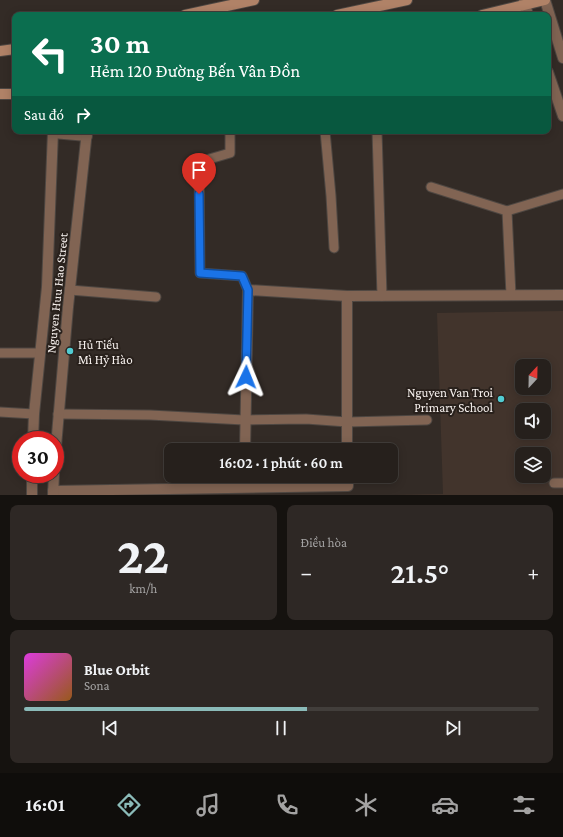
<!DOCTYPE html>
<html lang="vi">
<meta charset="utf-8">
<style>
:root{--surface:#26201c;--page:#2e2825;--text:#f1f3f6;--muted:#a4a3a3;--line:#423e3b;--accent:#8bbbb9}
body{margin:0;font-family:"Crimson Pro",serif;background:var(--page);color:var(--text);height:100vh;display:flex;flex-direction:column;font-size:15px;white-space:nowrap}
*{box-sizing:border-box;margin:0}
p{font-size:13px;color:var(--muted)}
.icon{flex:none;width:22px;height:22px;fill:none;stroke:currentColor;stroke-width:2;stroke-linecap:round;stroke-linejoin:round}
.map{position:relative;height:495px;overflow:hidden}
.details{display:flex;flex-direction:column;gap:10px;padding:10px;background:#15120f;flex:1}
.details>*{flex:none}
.guide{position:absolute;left:12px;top:12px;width:539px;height:122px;border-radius:8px;box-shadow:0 2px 10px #0003,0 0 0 1px var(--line);background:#0b6e4f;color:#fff;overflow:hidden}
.needle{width:26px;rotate:22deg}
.controls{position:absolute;left:515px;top:359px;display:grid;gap:8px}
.controls a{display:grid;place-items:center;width:36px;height:36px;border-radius:8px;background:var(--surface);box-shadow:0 2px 10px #0003,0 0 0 1px var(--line);font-size:20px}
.speed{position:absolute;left:12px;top:431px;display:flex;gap:8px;font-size:20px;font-weight:700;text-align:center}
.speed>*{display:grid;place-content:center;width:52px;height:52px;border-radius:50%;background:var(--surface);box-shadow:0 2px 10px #0003,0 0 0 1px var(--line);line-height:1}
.speed .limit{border:6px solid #d22;background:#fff;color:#111}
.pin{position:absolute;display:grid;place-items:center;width:34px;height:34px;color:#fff;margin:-41px -17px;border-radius:50% 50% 50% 0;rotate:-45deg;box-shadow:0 0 4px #0007}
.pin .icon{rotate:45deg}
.me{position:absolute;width:44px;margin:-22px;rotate:2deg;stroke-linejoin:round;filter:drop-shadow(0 0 3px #0008)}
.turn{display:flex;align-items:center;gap:14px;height:84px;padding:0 12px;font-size:18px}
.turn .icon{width:52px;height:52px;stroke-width:2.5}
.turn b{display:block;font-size:28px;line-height:34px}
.then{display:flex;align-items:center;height:38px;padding:0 12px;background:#0003;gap:8px;font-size:15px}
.big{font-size:30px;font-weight:600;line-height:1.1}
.details .card{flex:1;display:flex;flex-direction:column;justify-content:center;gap:6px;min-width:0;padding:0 14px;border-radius:8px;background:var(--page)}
.details .dial{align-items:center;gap:0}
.dial b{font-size:52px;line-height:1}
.song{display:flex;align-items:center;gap:12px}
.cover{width:48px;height:48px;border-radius:6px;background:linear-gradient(135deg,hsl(300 70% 55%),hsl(30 70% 35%))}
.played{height:4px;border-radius:2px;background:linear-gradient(90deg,var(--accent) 55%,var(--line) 55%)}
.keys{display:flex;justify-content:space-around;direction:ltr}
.heat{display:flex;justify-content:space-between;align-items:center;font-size:22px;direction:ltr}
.details .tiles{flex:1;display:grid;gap:10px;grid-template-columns:1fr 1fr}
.card:last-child{grid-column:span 2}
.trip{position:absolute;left:164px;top:443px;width:234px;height:40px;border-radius:8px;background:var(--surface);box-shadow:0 2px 10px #0003,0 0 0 1px var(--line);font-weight:600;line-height:40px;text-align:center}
.dock{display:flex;height:64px;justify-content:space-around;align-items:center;background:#0f0d0b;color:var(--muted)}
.dock .icon{width:28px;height:28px}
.dock .on{color:var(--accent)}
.dock b{font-size:18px;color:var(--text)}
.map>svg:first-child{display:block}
</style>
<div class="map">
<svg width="563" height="495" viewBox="0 0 563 495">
<rect width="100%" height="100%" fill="#332b26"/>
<path fill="#42342c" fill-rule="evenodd" d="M 563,311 L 563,495 L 394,495 L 443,494 L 437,313 ZM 522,366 L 544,366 L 544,388 L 522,388 ZM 522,410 L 544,410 L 544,432 L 522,432 ZM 522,454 L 544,454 L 544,476 L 522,476 Z"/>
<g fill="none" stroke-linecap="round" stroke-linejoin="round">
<defs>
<g id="service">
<polyline points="230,131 230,153 199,162 200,273 242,276 248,290"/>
<polyline points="325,131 331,196 334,248"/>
<polyline points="377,131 382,296"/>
<polyline points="431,187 507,211"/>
<polyline points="70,290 156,297"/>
<polyline points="511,295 507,211 563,194"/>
<polyline points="0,353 40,353"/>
<polyline points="0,412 34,414"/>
<polyline points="58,414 150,415 244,420 306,419 347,422 427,420"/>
<polyline points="554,483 563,483"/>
</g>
<g id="minor">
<polyline points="245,450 248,290 347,296 563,295"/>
<polyline points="347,450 347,296"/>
<polyline points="245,476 245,487"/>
<polyline points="53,491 348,486 348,476"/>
</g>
<g id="tertiary">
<polyline points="524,0 528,15"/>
<polyline points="545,0 563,58"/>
<polyline points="548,72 563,116"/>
<polyline points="53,133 87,136"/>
<polyline points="33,440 34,414 47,287 53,131"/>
<polyline points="55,458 68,307 87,131"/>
<polyline points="32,495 32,474"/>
<polyline points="53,495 54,474"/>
</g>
<g id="secondary">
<polyline points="185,15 254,0"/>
<polyline points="337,15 407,0"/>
<polyline points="482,15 545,0"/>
<polyline points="0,51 15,49"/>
<polyline points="0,94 15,94"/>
</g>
</defs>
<use href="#service" stroke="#4e4742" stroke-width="11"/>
<use href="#minor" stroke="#4e4742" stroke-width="12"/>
<use href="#tertiary" stroke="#4e4742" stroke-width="12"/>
<use href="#secondary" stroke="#4e4742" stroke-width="12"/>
<use href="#service" stroke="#816453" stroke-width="9"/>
<use href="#minor" stroke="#816453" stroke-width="10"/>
<use href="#tertiary" stroke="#816453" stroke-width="10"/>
<use href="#secondary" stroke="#b08267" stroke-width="10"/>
</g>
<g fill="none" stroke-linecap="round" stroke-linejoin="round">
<defs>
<polyline id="route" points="199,194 200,273 242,276 248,290 246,377"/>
</defs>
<use href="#route" stroke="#114b97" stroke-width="10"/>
<use href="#route" stroke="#1a73e8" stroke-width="7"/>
</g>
<g fill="#51ccd2" stroke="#29211c" stroke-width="1.5">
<circle cx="70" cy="351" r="4"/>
<circle cx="501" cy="399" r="4"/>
</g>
<g text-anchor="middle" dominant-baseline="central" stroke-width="4" stroke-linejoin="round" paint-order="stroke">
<g font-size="13" fill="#f6f0ed" stroke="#29211c">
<text transform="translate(57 293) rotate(-84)">Nguyen Huu Hao Street</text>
</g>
<g font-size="13" fill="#f6f0ed" stroke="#29211c" text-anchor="start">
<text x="78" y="344">Hủ Tiếu<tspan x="78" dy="15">Mì Hỷ Hào</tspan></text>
<text x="493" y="392" text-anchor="end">Nguyen Van Troi<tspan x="493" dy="15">Primary School</tspan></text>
</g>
</g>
</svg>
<div class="controls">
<a><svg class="needle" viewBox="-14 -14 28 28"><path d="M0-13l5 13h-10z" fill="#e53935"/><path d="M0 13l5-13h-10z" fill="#a4a3a3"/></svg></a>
<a><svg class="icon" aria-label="sound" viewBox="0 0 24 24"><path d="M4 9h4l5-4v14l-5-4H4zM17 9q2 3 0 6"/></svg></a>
<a><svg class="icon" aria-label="layers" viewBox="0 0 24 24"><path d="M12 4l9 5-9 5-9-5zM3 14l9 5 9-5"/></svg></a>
</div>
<div class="speed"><div class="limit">30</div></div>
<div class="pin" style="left:199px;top:194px;background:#d93025"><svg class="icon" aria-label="arrive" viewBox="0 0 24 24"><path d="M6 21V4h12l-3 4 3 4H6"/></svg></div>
<svg class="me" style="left:246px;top:377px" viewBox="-20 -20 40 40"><path d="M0-17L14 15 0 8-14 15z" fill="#1a73e8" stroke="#fff" stroke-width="4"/></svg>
<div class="trip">16:02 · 1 phút · 60 m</div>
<div class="guide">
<div class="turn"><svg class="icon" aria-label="left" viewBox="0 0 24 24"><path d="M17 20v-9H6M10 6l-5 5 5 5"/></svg><div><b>30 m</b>Hẻm 120 Đường Bến Vân Đồn</div></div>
<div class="then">Sau đó<svg class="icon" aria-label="right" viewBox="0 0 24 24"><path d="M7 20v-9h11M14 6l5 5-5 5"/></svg></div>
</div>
</div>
<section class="details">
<div class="tiles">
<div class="card dial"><b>22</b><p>km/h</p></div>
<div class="card"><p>Điều hòa</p>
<div class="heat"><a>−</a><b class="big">21.5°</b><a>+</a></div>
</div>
<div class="card">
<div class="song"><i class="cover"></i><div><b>Blue Orbit</b><p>Sona</p></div></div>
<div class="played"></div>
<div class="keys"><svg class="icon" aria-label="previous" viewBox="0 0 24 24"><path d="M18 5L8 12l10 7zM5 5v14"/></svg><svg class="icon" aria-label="pause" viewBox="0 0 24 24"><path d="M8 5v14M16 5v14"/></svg><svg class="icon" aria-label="next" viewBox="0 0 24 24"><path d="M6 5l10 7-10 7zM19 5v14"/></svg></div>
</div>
</div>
</section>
<nav class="dock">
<b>16:01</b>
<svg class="icon on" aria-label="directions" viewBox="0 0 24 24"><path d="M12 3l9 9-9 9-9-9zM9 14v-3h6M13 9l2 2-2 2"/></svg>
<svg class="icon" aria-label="music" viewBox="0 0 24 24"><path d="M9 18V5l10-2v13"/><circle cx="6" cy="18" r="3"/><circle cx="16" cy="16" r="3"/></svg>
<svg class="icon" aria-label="phone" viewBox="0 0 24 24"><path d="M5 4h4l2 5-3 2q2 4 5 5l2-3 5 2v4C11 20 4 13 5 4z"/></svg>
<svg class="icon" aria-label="climate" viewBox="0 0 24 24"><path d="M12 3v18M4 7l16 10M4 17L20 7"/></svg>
<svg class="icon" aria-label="car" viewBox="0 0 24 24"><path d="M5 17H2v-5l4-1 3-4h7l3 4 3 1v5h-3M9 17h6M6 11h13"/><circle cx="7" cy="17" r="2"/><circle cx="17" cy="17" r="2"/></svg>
<svg class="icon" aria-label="filters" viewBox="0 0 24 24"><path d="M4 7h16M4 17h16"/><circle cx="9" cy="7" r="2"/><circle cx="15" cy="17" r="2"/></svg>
</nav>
